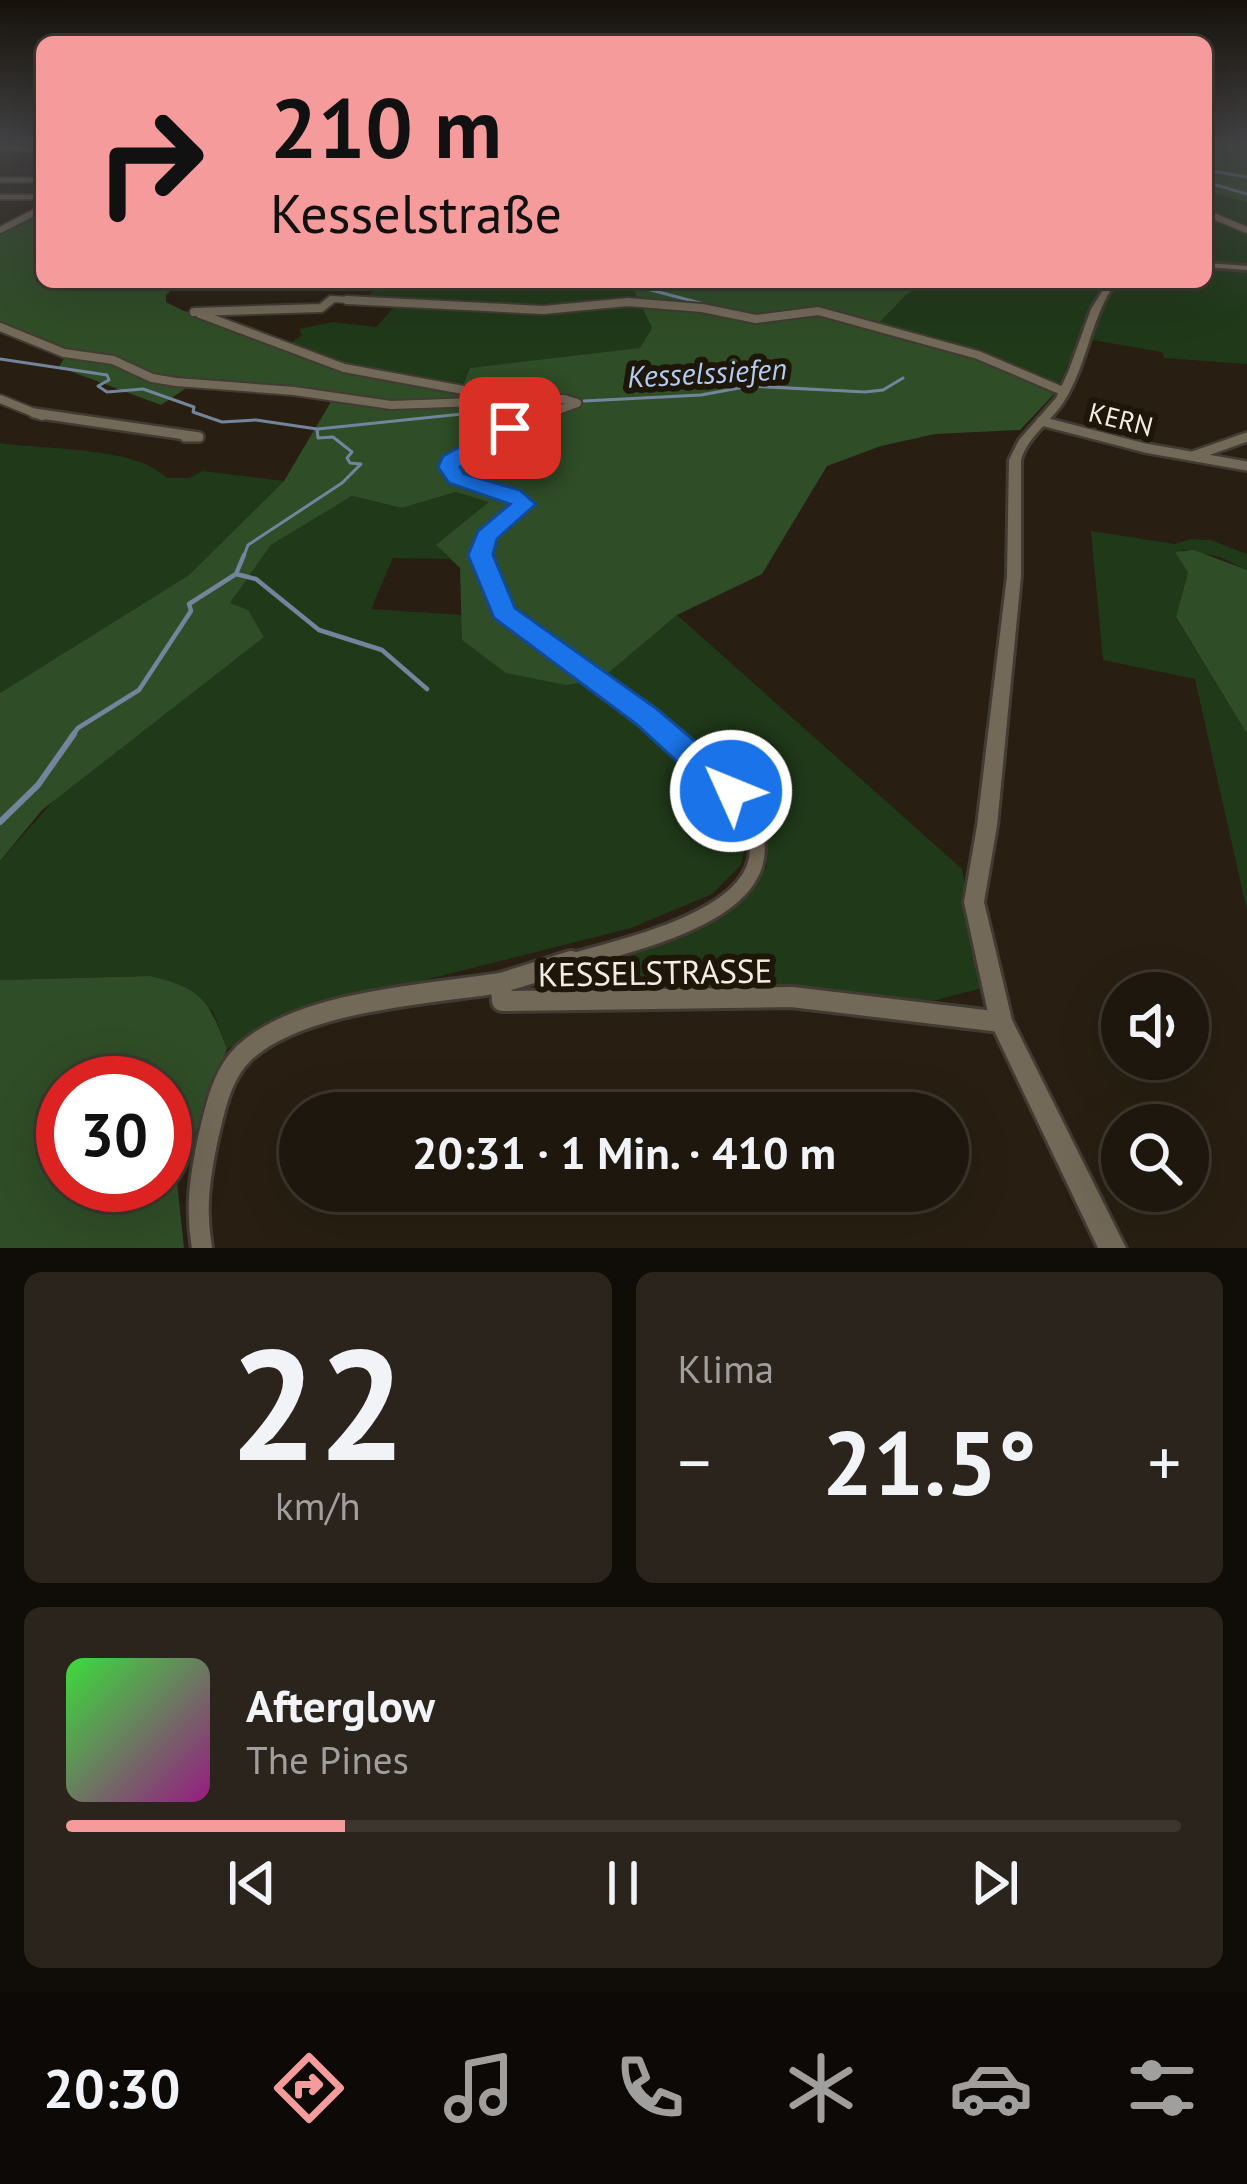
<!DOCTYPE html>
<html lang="de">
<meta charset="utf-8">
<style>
:root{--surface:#1e170e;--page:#2b241c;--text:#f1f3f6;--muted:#a19f9e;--line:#3c362e;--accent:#f59b9c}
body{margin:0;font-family:"PT Sans",sans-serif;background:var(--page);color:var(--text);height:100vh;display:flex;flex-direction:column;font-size:45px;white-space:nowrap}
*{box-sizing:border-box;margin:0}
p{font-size:39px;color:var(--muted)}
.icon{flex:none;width:66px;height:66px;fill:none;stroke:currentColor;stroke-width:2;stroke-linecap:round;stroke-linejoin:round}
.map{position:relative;height:1248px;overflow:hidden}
.drawer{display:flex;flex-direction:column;gap:24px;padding:24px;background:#100d08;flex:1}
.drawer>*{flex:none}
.guide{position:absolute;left:36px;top:36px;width:1176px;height:252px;border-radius:18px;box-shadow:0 12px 48px #0002,0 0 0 3px var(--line);background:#f59b9c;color:#111;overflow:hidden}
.fabs{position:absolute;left:1101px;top:972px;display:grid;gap:24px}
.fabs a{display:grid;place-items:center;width:108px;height:108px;border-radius:50%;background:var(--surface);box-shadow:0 12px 48px #0002,0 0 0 3px var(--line);font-size:60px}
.speed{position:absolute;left:36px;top:1056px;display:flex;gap:24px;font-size:60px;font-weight:700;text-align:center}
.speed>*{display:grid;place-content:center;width:156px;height:156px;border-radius:50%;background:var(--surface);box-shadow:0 12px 48px #0002,0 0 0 3px var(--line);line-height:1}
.speed .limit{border:18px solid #d22;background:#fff;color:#111}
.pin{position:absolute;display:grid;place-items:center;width:102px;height:102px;color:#fff;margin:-51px;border-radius:24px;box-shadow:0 6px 18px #0006}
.me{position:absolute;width:132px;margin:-66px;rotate:314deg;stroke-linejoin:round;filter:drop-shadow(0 0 9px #0008)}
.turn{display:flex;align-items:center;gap:42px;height:252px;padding:0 36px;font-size:54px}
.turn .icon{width:156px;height:156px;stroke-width:2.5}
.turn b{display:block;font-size:84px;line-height:102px}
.big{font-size:90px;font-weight:600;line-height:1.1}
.drawer .widget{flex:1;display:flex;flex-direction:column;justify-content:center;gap:18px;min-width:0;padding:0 42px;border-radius:18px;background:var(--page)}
.drawer .dial{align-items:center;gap:0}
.dial b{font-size:156px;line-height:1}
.song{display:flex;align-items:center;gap:36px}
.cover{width:144px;height:144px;border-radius:18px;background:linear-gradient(135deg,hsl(120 70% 55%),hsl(310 70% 35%))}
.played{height:12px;border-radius:6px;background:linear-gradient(90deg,var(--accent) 25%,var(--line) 25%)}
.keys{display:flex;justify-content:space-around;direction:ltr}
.heat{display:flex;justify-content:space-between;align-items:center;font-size:66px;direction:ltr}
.drawer .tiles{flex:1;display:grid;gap:24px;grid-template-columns:1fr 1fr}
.widget:last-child{grid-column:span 2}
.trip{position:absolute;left:279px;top:1092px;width:690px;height:120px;border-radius:60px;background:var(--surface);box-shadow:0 12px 48px #0002,0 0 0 3px var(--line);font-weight:600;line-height:120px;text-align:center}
.tab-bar{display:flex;height:192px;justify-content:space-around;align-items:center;background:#0c0906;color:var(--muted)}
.tab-bar .icon{width:84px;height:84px}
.tab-bar .active{color:var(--accent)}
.tab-bar b{font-size:54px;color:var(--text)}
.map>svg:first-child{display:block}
</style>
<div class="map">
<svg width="1247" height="1248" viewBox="0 0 1247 1248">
<rect width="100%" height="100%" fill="#281f12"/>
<g fill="#203919">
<path d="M 1206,192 L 1247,202 L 1247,364 L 1164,358 L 1162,352 L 1092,340 L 1110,284 C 1093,296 1069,367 1055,391 L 877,325 L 906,295 L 929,282 L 1206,282 Z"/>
<polygon points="381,282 617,282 633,288 652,328 641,348 582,358 461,390 285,347 302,335 299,329 333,322 376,327 397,304 364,300"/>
<path d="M 0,443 C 43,450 136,446 167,478 L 189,478 L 202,471 L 284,481 L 189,575 L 0,693 Z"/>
<polygon points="457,492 490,502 437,546 450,559 393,558 371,609 462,615 462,640 591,681 723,794 747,839 741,865 712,894 631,928 297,1012 227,1049 213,1011 150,976 0,980 0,861 229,604 271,545 352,496 402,508"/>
<polygon points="1091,531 1175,544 1190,539 1211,540 1247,554 1247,570 1220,557 1182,549 1188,571 1176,618 1247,734 1247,911 1195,679 1103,660"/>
<path d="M 677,615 L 962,869 L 986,987 L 936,1000 L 654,997 L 528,981 L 726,912 L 767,866 C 758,774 674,727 606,675 Z"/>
</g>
<g fill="#2f4d27" fill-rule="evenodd">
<polygon points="1206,141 1247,141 1247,202 1206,192"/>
<polygon points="42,215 42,252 34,257 42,258 42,282 179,282 166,295 166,302 184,311 221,318 285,347 461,390 470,368 640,348 652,328 633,289 617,282 929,282 906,295 878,324 996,365 1055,393 1020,430 935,434 881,446 827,466 762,574 677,615 606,675 591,681 566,685 506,673 462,640 460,568 436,545 489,502 456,492 402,508 352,496 271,545 230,603 248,610 264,637 42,810 0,861 0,693 189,575 284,481 332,400 191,385 161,405 59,367 68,351 0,322 0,234"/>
<polygon points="1194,550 1247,570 1247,734 1176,617 1188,572 1175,552"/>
<path d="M 150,976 C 201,988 209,1000 227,1049 L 177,1182 L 184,1248 L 0,1248 L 0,980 ZM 63,1083 L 165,1083 L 165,1185 L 63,1185 Z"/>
</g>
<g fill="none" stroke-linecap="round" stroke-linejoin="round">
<g stroke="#73849d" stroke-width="3">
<polyline points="1206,170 1247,177"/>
<polyline points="1206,182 1247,194"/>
<polyline points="20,223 42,212"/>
<polyline points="621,282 715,307"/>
<polyline points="0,359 107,375 109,380 98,386 107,392 143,389 194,407 193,412 222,422 256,420 317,429 318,438 333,437 352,452 347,458 350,463 361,464 342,483 248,545 243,558"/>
<polyline points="584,401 701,395 750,386 865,392 883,390 903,378"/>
<polyline points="318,429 568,403"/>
</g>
<g stroke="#73849d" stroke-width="4.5">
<polyline points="236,574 256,579 319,630 382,650 427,689"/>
<polyline points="71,737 78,728 139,690 191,611 189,604 236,574 244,555"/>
</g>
<polyline stroke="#73849d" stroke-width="6" points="0,822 38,785 74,734"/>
<defs>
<g id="minor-far6">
<polyline points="0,147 42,151"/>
<polyline points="0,180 42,180"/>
<polyline points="0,197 42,197"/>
<polyline points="33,213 42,209"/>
</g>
<g id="minor-far5">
<polyline points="1206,213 1247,230"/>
<polyline points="0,230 39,210"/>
<polyline points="327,303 332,299 404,303"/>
<polyline points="620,303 637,303"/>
</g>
<g id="minor-far4">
<polyline points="347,300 543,310 628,302 702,308 756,319 818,311 978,355 1065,392"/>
<polyline points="194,312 321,308 331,300"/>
<polyline points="200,314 344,368 496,396"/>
<polyline points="0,327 64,353 113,360 152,378 176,382 294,391 391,405 564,399 577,403 542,416"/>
<polyline points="0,399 42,416"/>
</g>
<g id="minor-far3">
<polyline points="34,413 199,437 185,437"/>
<polyline points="1041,421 1145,448 1247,466"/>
<polyline points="1193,456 1247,437"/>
<polyline points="482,558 488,536 524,504 512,495 456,478 450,471 451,461 510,427 550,413"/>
</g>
<polyline id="minor-far2" points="482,555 492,590 508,616 674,737"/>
<path id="minor-far1" d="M 562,964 C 622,945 802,913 747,814 C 729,783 697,758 671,734"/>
<g id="minor">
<polyline points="571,961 501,983 502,1001 792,997 1001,1022"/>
<path d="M 202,1248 C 195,1209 200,1176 208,1138 C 215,1109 221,1075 244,1053 C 300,1001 427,994 501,983"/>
</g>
<g id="tertiary">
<polygon points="1206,263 1247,266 1247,270 1206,267"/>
<path d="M 1108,282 L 1116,282 C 1091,317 1088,361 1066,398 C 1053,421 1029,434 1021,460 L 1021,576 L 997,826 L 984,902 L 1012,1020 L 1126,1248 L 1098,1248 L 990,1022 L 964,902 L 977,826 L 1007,576 L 1009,460 L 1019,440 L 1056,398 L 1069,370 L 1091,309 Z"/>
</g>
</defs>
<use href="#minor-far6" stroke="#423b33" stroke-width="8"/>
<use href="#minor-far5" stroke="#423b33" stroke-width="9"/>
<use href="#minor-far4" stroke="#423b33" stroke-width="12"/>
<use href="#minor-far3" stroke="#423b33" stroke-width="14"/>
<use href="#minor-far2" stroke="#423b33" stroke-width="18"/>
<use href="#minor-far1" stroke="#423b33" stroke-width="21"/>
<use href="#minor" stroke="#423b33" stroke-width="26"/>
<use href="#tertiary" stroke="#423b33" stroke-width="6"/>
<use href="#minor-far6" stroke="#736959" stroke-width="4.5"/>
<use href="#minor-far5" stroke="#736959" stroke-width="6"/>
<use href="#minor-far4" stroke="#736959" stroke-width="8"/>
<use href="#minor-far3" stroke="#736959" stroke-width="9"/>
<use href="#minor-far2" stroke="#736959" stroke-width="12"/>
<use href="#minor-far1" stroke="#736959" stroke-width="15"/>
<use href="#minor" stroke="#736959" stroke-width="20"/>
<use href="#tertiary" fill="#736959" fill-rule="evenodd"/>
</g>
<linearGradient id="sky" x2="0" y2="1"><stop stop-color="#16110a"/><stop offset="0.45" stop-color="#424244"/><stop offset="1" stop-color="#424244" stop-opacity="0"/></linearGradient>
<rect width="1247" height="316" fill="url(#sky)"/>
<polygon fill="#1a73e8" stroke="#114b97" stroke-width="3" points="503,423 520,428 460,467 464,474 520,490 536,504 497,539 493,555 515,608 657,709 743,782 747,791 743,800 731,803 719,800 636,724 494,618 468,555 478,531 510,504 449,483 438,467 443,456"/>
<g text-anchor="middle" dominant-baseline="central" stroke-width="12" stroke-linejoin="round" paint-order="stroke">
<g font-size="27" fill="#f2ece3" stroke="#1e1609">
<text transform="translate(1121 419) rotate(14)">KERN</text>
</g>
<g font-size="30" font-style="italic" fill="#b2cdf3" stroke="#1e1609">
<text transform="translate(707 372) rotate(-3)">Kesselssiefen</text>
</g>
<g font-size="33" fill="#f2ece3" stroke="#1e1609">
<text transform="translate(655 972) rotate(-1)">KESSELSTRASSE</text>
</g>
</g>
</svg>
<div class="fabs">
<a><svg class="icon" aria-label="sound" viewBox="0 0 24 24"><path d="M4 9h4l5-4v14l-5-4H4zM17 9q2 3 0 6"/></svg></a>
<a><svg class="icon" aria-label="search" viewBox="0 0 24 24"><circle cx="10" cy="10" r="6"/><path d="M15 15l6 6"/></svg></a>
</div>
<div class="speed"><div class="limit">30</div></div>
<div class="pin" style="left:510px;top:428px;background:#d93025"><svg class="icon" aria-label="arrive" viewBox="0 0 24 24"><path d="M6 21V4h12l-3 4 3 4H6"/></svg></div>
<svg class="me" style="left:731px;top:791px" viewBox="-20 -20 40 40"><circle r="17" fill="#1a73e8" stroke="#fff" stroke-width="3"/><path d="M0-11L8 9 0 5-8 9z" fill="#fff"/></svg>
<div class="trip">20:31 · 1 Min. · 410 m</div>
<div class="guide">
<div class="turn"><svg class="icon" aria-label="right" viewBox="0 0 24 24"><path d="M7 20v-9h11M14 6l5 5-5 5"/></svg><div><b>210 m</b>Kesselstraße</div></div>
</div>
</div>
<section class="drawer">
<div class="tiles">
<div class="widget dial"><b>22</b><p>km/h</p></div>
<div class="widget"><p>Klima</p>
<div class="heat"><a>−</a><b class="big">21.5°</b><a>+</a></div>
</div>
<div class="widget">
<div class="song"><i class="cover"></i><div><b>Afterglow</b><p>The Pines</p></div></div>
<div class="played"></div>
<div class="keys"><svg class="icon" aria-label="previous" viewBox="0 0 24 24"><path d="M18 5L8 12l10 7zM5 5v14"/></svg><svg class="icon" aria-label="pause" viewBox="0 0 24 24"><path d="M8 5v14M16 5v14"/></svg><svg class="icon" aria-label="next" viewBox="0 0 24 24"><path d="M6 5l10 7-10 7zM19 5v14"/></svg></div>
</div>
</div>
</section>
<nav class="tab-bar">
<b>20:30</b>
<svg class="icon active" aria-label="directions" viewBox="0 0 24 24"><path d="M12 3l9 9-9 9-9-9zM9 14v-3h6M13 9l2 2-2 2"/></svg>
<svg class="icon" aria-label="music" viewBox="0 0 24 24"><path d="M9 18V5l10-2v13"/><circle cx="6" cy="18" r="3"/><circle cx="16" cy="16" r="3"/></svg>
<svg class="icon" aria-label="phone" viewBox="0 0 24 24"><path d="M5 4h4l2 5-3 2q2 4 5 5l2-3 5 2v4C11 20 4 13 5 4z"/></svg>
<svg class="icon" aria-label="climate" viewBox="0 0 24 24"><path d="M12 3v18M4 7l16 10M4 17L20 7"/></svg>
<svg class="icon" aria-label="car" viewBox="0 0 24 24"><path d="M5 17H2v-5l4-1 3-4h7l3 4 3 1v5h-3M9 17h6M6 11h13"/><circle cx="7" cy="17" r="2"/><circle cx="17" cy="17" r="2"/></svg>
<svg class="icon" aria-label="filters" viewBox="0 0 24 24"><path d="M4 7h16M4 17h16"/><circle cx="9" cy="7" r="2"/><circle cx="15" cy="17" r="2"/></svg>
</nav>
